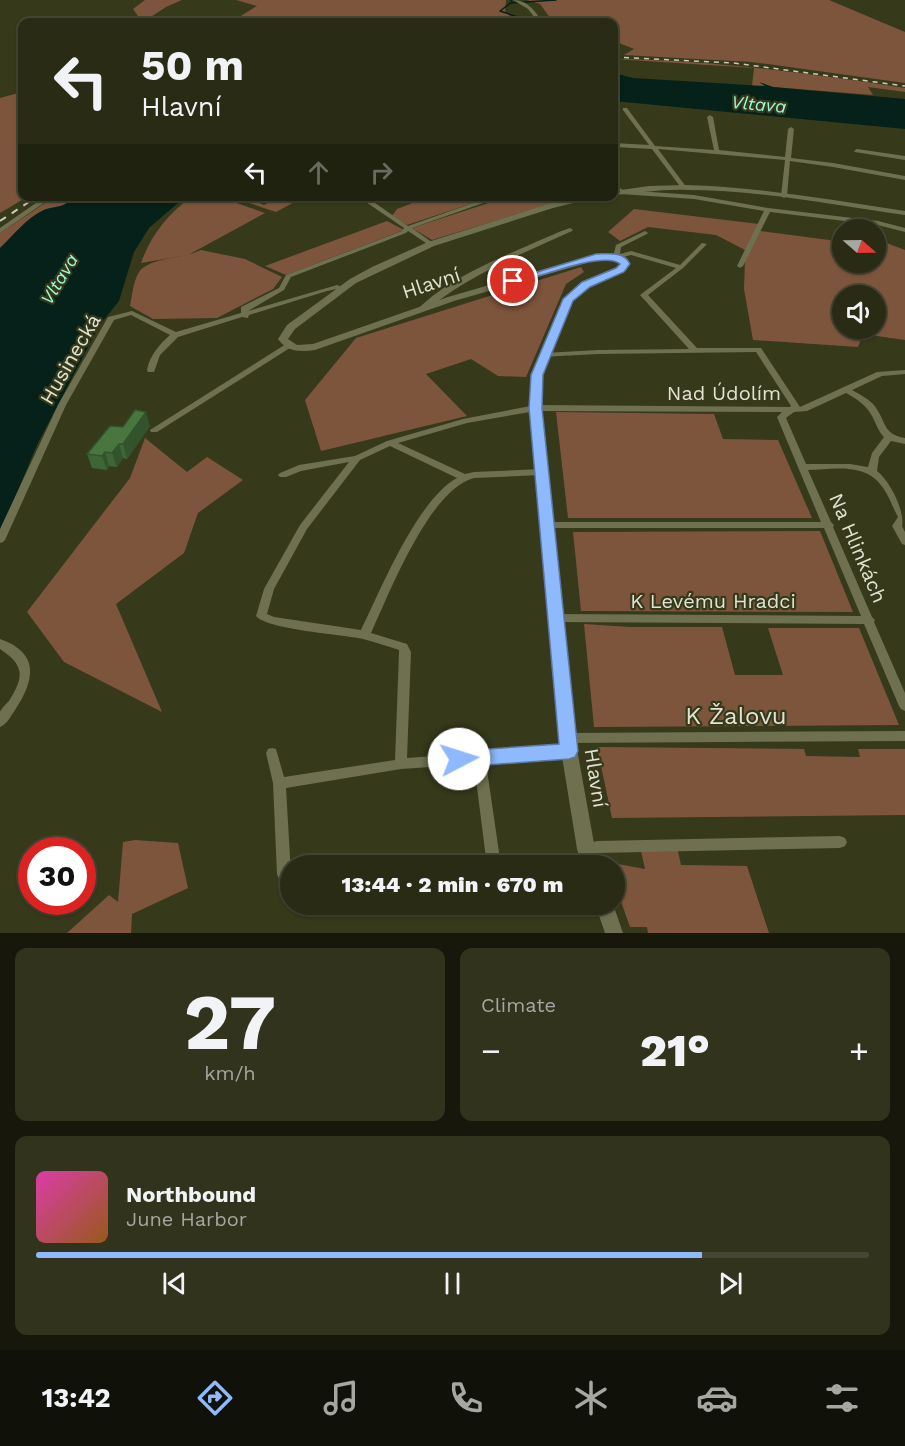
<!DOCTYPE html>
<meta charset="utf-8">
<style>
:root{--surface:#292b14;--page:#31331d;--text:#f1f3f6;--muted:#a5a7a0;--line:#454734;--accent:#8eb9fc}
body{margin:0;font-family:"Work Sans",sans-serif;background:var(--page);color:var(--text);height:100vh;display:flex;flex-direction:column;font-size:22px;white-space:nowrap}
*{box-sizing:border-box;margin:0}
p{font-size:20px;color:var(--muted)}
.icon{flex:none;width:33px;height:33px;fill:none;stroke:currentColor;stroke-width:2;stroke-linecap:round;stroke-linejoin:round}
.map{position:relative;height:933px;overflow:hidden}
.sheet{display:flex;flex-direction:column;gap:15px;padding:15px;background:#17180b;flex:1}
.sheet>*{flex:none}
.guide{position:absolute;left:18px;top:18px;width:600px;height:183px;border-radius:12px;box-shadow:0 2px 4px #0004,0 0 0 2px var(--line);background:#292b14;color:var(--text);overflow:hidden}
.needle{width:39px;rotate:110deg}
.fabs{position:absolute;left:832px;top:219px;display:grid;gap:12px}
.fabs a{display:grid;place-items:center;width:54px;height:54px;border-radius:50%;background:var(--surface);box-shadow:0 2px 4px #0004,0 0 0 2px var(--line);font-size:30px}
.speed{position:absolute;left:18px;top:837px;display:flex;gap:12px;font-size:30px;font-weight:700;text-align:center}
.speed>*{display:grid;place-content:center;width:78px;height:78px;border-radius:50%;background:var(--surface);box-shadow:0 2px 4px #0004,0 0 0 2px var(--line);line-height:1}
.speed .limit{border:9px solid #d22;background:#fff;color:#111}
.pin{position:absolute;display:grid;place-items:center;width:51px;height:51px;color:#fff;margin:-26px;border:3px solid #fff;border-radius:50%;box-shadow:0 2px 6px #0007}
.me{position:absolute;width:66px;margin:-33px;rotate:85deg;stroke-linejoin:round;filter:drop-shadow(0 0 4px #0008)}
.turn{display:flex;align-items:center;gap:21px;height:126px;padding:0 24px;font-size:27px}
.turn .icon{width:78px;height:78px;stroke-width:2.5}
.turn b{display:block;font-size:42px;line-height:51px}
.lanes{display:flex;align-items:center;height:57px;padding:0 24px;background:#0003;justify-content:center;gap:30px;direction:ltr}
.lanes .off{opacity:.35}
.big{font-size:45px;font-weight:800;line-height:1.1}
.sheet .widget{flex:1;display:flex;flex-direction:column;justify-content:center;gap:9px;min-width:0;padding:0 21px;border-radius:12px;background:var(--page)}
.sheet .dial{align-items:center;gap:0}
.dial b{font-size:78px;line-height:1}
.song{display:flex;align-items:center;gap:18px}
.cover{width:72px;height:72px;border-radius:9px;background:linear-gradient(135deg,hsl(320 70% 55%),hsl(30 70% 35%))}
.played{height:6px;border-radius:3px;background:linear-gradient(90deg,var(--accent) 80%,var(--line) 80%)}
.keys{display:flex;justify-content:space-around;direction:ltr}
.heat{display:flex;justify-content:space-between;align-items:center;font-size:33px;direction:ltr}
.sheet .tiles{flex:1;display:grid;gap:15px;grid-template-columns:1fr 1fr}
.widget:last-child{grid-column:span 2}
.trip{position:absolute;left:280px;top:855px;width:345px;height:60px;border-radius:30px;background:var(--surface);box-shadow:0 2px 4px #0004,0 0 0 2px var(--line);font-weight:800;line-height:60px;text-align:center}
.dock{display:flex;height:96px;justify-content:space-around;align-items:center;background:#101108;color:var(--muted)}
.dock .icon{width:42px;height:42px}
.dock .on{color:var(--accent)}
.dock b{font-size:27px;color:var(--text)}
.map>svg:first-child{display:block}
</style>
<div class="map">
<svg width="905" height="933" viewBox="0 0 905 933">
<rect width="100%" height="100%" fill="#37391b"/>
<g fill="#7d553d" fill-rule="evenodd">
<polygon points="145,0 182,0 166,7 143,22 139,22 138,16 133,9"/>
<polygon points="236,0 506,0 505,11 516,22 231,22 257,6"/>
<polygon points="527,0 829,0 905,32 905,83 752,62 624,55 634,49 614,41 614,22 553,22 540,4"/>
<path d="M 614,59 C 712,60 808,73 905,88 L 905,92 L 868,87 L 873,95 L 773,87 L 761,84 L 767,86 L 752,86 L 754,68 Z"/>
<polygon points="22,92 22,196 27,197 0,213 0,98"/>
<path d="M 54,197 L 72,197 C 67,208 54,206 44,210 C 28,217 13,236 0,248 L 0,233 Z"/>
<path d="M 191,197 L 219,197 L 265,213 L 188,255 L 141,263 C 151,235 167,215 191,197 Z"/>
<polygon points="231,197 262,197 254,201 264,205 279,197 304,197 276,212"/>
<polygon points="428,197 491,197 407,225 392,216 397,209"/>
<polygon points="507,197 580,197 550,204 432,240 412,228"/>
<polygon points="634,209 759,224 747,251 716,235 648,227 620,241 608,232"/>
<polygon points="387,221 404,230 286,275 265,266"/>
<path d="M 760,231 L 837,241 L 843,235 L 843,262 L 876,262 L 876,239 L 905,250 L 905,340 L 863,334 L 858,347 L 753,340 L 744,289 L 745,260 ZM 843,296 L 876,296 L 876,328 L 843,328 Z"/>
<path d="M 201,250 L 245,259 L 282,277 L 273,289 L 217,318 L 153,319 L 130,306 C 132,296 133,283 138,274 C 146,257 184,259 201,250 Z"/>
<polygon points="581,267 584,272 566,284 526,377 498,376 471,359 426,374 467,416 321,451 305,400 356,338"/>
<polygon points="556,412 714,414 723,439 778,440 812,518 568,518"/>
<polygon points="145,438 187,472 207,457 243,480 198,513 184,553 116,604 162,712 64,662 27,612 130,478"/>
<polygon points="820,531 853,612 581,611 573,532"/>
<polygon points="584,624 630,627 722,627 735,675 783,675 768,628 859,628 899,725 594,727"/>
<polygon points="597,747 804,749 806,756 860,757 858,749 905,749 905,815 612,818"/>
<polygon points="135,840 178,843 188,888 132,914 131,933 67,933 109,895 118,902 123,842"/>
<polygon points="641,851 678,851 681,865 747,866 769,933 648,933 647,927 630,927 615,884 615,866 609,865 607,862 645,869"/>
</g>
<g fill="#052119">
<polygon points="614,73 633,78 765,86 759,82 773,87 905,99 905,129 614,101"/>
<path d="M 72,197 L 185,197 L 149,228 L 134,252 L 119,301 L 99,326 L 37,445 L 0,533 L 0,248 C 13,236 27,217 44,210 C 54,206 67,208 72,197 Z"/>
</g>
<g fill="none" stroke-linecap="round" stroke-linejoin="round">
<g stroke="#052119" stroke-width="1.5">
<polyline points="511,0 512,2 500,11 533,22"/>
<polyline points="510,3 556,0"/>
</g>
<g fill="#6e7050" fill-rule="evenodd">
<polygon points="623,108 627,108 655,146 714,150 707,117 710,115 713,117 719,150 785,157 788,129 791,127 794,129 791,158 833,163 905,176 905,180 833,167 790,161 787,196 784,198 781,196 785,160 658,149 687,188 682,189 652,149 614,147 614,143 649,145 623,110"/>
<polygon points="857,149 905,156 905,160 855,152 854,151"/>
<polygon points="614,184 623,190 694,195 768,208 878,221 905,228 905,232 878,225 770,212 743,266 740,268 737,266 764,211 694,199 621,194 614,189"/>
<polygon points="46,196 54,196 0,233 0,228"/>
<path d="M 359,196 L 365,196 L 408,226 L 493,196 L 503,196 L 412,228 L 433,243 L 433,245 L 429,245 L 408,231 L 406,233 L 291,277 L 284,290 L 248,311 L 337,285 L 346,289 L 342,291 L 336,289 L 327,291 L 249,315 L 248,318 L 242,317 L 178,337 L 160,355 L 154,372 L 148,372 L 147,370 C 150,355 159,345 170,335 L 131,315 L 114,320 L 66,405 L 5,540 L 3,542 L 0,543 L 0,529 L 58,405 L 108,317 L 132,311 L 176,332 L 241,313 L 241,307 L 279,288 L 286,275 L 402,231 L 404,228 L 360,198 Z"/>
<path d="M 570,228 L 573,230 L 572,231 C 521,254 469,275 425,311 L 422,311 L 418,309 C 447,280 490,262 527,246 C 541,240 555,233 570,228 Z"/>
<path d="M 645,231 L 648,233 L 647,234 L 621,247 L 620,254 L 631,251 L 680,265 L 702,243 L 707,244 L 683,268 L 648,295 L 697,348 L 761,348 L 800,407 L 877,372 L 905,370 L 905,374 L 882,376 L 852,390 C 859,394 867,398 873,404 C 887,420 881,434 905,438 L 905,444 L 891,441 L 879,457 L 877,471 C 890,481 905,511 902,526 L 905,532 L 905,545 L 902,544 L 892,526 L 898,517 C 892,506 888,493 880,484 C 864,463 831,469 808,470 L 831,522 L 834,525 L 833,527 L 872,617 L 875,620 L 874,622 L 905,693 L 905,711 L 901,709 L 899,706 L 864,624 L 556,622 L 552,621 L 551,618 L 552,615 L 556,614 L 861,616 L 824,528 L 547,528 L 544,527 L 542,525 L 544,523 L 547,522 L 821,522 L 777,417 L 782,412 L 536,411 L 467,423 L 398,443 L 465,474 L 474,472 L 542,469 L 547,472 L 542,475 L 474,478 C 429,490 390,592 371,633 L 407,644 L 411,652 L 407,758 L 569,746 L 573,747 L 575,751 L 573,755 L 569,756 L 486,763 L 501,866 L 487,866 L 474,764 L 401,769 L 286,788 L 291,874 L 289,879 L 284,881 L 279,879 L 277,874 L 273,783 L 266,753 L 268,749 L 272,748 L 276,749 L 284,777 L 395,760 L 399,652 L 399,650 C 387,646 375,642 363,639 C 341,634 268,630 256,616 L 264,589 L 300,525 L 349,462 L 301,471 L 286,477 L 280,477 L 278,475 L 280,473 L 299,465 L 355,456 L 387,441 L 463,419 L 536,405 L 790,407 L 791,406 L 756,352 L 598,354 L 541,357 L 540,355 L 544,353 L 598,350 L 689,349 L 640,295 L 676,268 L 631,255 L 616,259 L 613,257 L 616,245 ZM 846,393 C 857,399 866,405 872,416 C 876,423 878,431 884,437 L 872,453 L 868,467 L 850,464 L 806,464 L 786,418 L 794,412 L 807,411 ZM 390,446 L 457,478 C 417,500 381,589 361,630 L 274,617 L 267,614 L 274,589 L 307,529 L 360,460 Z"/>
<polygon points="286,344 292,344 293,346 157,432 151,432 150,430"/>
<path d="M 0,639 C 40,653 35,680 15,710 C 11,716 7,724 0,727 C 0,723 0,716 0,712 C 1,709 6,704 9,701 C 25,676 24,665 0,649 Z"/>
<polygon points="905,731 905,741 567,743 563,742 561,738 563,734 567,733"/>
<polygon points="840,836 845,838 847,842 845,846 840,848 597,853 586,855 581,853 579,849 581,845 597,841"/>
</g>
<g fill="#6e7050" fill-rule="evenodd">
<path d="M 513,0 C 528,0 536,12 542,22 L 538,22 L 528,9 Z"/>
<path d="M 686,185 C 760,187 832,200 905,211 L 905,215 C 833,205 760,190 687,190 C 662,189 638,193 614,195 L 614,191 L 649,186 Z"/>
<path d="M 584,196 L 601,196 L 553,208 L 434,246 L 356,283 L 295,329 L 288,339 L 297,345 L 313,344 L 448,297 L 596,254 L 610,253 L 627,261 L 627,270 L 589,287 L 572,300 L 542,375 L 542,408 L 575,738 L 595,849 L 600,866 L 582,866 L 577,849 L 559,738 L 530,408 L 532,375 L 563,299 L 583,283 L 619,267 L 619,262 L 609,259 L 597,260 L 454,301 L 315,350 C 300,352 287,352 278,339 L 287,325 L 350,279 L 372,267 L 428,242 L 548,204 Z"/>
<polygon points="595,904 613,904 623,933 605,933"/>
</g>
<polyline stroke="#caccb9" stroke-width="1.5" stroke-dasharray="5 5" stroke-linecap="butt" points="614,57 734,63 905,86"/>
<polyline stroke="#caccb9" stroke-width="2" stroke-dasharray="7 7" stroke-linecap="butt" points="0,221 38,196"/>
</g>
<polygon fill="#3f6536" points="150,426 127,459 123,458 117,467 109,466 107,470 92,468 87,454 123,427"/>
<g fill="#33532c">
<polygon points="146,412 150,426 127,459 123,444"/>
<polygon points="119,444 123,458 117,467 112,453"/>
<polygon points="105,452 109,466 107,470 102,456"/>
</g>
<polygon fill="#49763f" stroke="#33532c" stroke-width="1.5" points="135,410 146,412 123,444 119,444 112,453 105,452 102,456 87,454 110,426 123,427"/>
<path fill="#8eb9fc" stroke="#5c78a4" stroke-width="1.5" d="M 596,254 C 609,254 624,251 630,264 L 624,272 L 590,287 L 573,301 L 543,375 L 542,408 L 578,751 L 575,757 L 569,759 L 459,767 L 453,765 L 450,759 L 453,753 L 459,751 L 559,744 L 529,408 L 531,375 L 563,299 L 582,282 L 616,268 L 620,264 C 604,250 534,279 513,284 L 508,281 Z"/>
<g text-anchor="middle" dominant-baseline="central" stroke-width="4.5" stroke-linejoin="round" paint-order="stroke">
<g font-size="18" font-style="italic" fill="#9dfbda" stroke="#37391b">
<text transform="translate(759 104) rotate(5)">Vltava</text>
<text transform="translate(59 279) rotate(-59)">Vltava</text>
</g>
<g font-size="20" fill="#e1e3d1" stroke="#37391b">
<text transform="translate(431 283) rotate(-18)">Hlavní</text>
<text transform="translate(70 359) rotate(-60)">Husinecká</text>
<text x="724" y="393">Nad Údolím</text>
<text transform="translate(858 548) rotate(67)">Na Hlinkách</text>
<text x="713" y="601">K Levému Hradci</text>
<text transform="translate(596 778) rotate(81)">Hlavní</text>
</g>
<g font-size="24" fill="#e1e3d1" stroke="#37391b">
<text x="736" y="716">K Žalovu</text>
</g>
</g>
</svg>
<div class="fabs">
<a><svg class="needle" viewBox="-14 -14 28 28"><path d="M0-13l5 13h-10z" fill="#e53935"/><path d="M0 13l5-13h-10z" fill="#a5a7a0"/></svg></a>
<a><svg class="icon" aria-label="sound" viewBox="0 0 24 24"><path d="M4 9h4l5-4v14l-5-4H4zM17 9q2 3 0 6"/></svg></a>
</div>
<div class="speed"><div class="limit">30</div></div>
<div class="pin" style="left:513px;top:281px;background:#d93025"><svg class="icon" aria-label="arrive" viewBox="0 0 24 24"><path d="M6 21V4h12l-3 4 3 4H6"/></svg></div>
<svg class="me" style="left:459px;top:759px" viewBox="-20 -20 40 40"><circle r="19" fill="#fff"/><path d="M0-13L10 11 0 6-10 11z" fill="#8eb9fc"/></svg>
<div class="trip">13:44 · 2 min · 670 m</div>
<div class="guide">
<div class="turn"><svg class="icon" aria-label="left" viewBox="0 0 24 24"><path d="M17 20v-9H6M10 6l-5 5 5 5"/></svg><div><b>50 m</b>Hlavní</div></div>
<div class="lanes"><svg class="icon" aria-label="left" viewBox="0 0 24 24"><path d="M17 20v-9H6M10 6l-5 5 5 5"/></svg><svg class="icon off" aria-label="ahead" viewBox="0 0 24 24"><path d="M12 20V5M6 11l6-6 6 6"/></svg><svg class="icon off" aria-label="right" viewBox="0 0 24 24"><path d="M7 20v-9h11M14 6l5 5-5 5"/></svg></div>
</div>
</div>
<section class="sheet">
<div class="tiles">
<div class="widget dial"><b>27</b><p>km/h</p></div>
<div class="widget"><p>Climate</p>
<div class="heat"><a>−</a><b class="big">21°</b><a>+</a></div>
</div>
<div class="widget">
<div class="song"><i class="cover"></i><div><b>Northbound</b><p>June Harbor</p></div></div>
<div class="played"></div>
<div class="keys"><svg class="icon" aria-label="previous" viewBox="0 0 24 24"><path d="M18 5L8 12l10 7zM5 5v14"/></svg><svg class="icon" aria-label="pause" viewBox="0 0 24 24"><path d="M8 5v14M16 5v14"/></svg><svg class="icon" aria-label="next" viewBox="0 0 24 24"><path d="M6 5l10 7-10 7zM19 5v14"/></svg></div>
</div>
</div>
</section>
<nav class="dock">
<b>13:42</b>
<svg class="icon on" aria-label="directions" viewBox="0 0 24 24"><path d="M12 3l9 9-9 9-9-9zM9 14v-3h6M13 9l2 2-2 2"/></svg>
<svg class="icon" aria-label="music" viewBox="0 0 24 24"><path d="M9 18V5l10-2v13"/><circle cx="6" cy="18" r="3"/><circle cx="16" cy="16" r="3"/></svg>
<svg class="icon" aria-label="phone" viewBox="0 0 24 24"><path d="M5 4h4l2 5-3 2q2 4 5 5l2-3 5 2v4C11 20 4 13 5 4z"/></svg>
<svg class="icon" aria-label="climate" viewBox="0 0 24 24"><path d="M12 3v18M4 7l16 10M4 17L20 7"/></svg>
<svg class="icon" aria-label="car" viewBox="0 0 24 24"><path d="M5 17H2v-5l4-1 3-4h7l3 4 3 1v5h-3M9 17h6M6 11h13"/><circle cx="7" cy="17" r="2"/><circle cx="17" cy="17" r="2"/></svg>
<svg class="icon" aria-label="filters" viewBox="0 0 24 24"><path d="M4 7h16M4 17h16"/><circle cx="9" cy="7" r="2"/><circle cx="15" cy="17" r="2"/></svg>
</nav>
